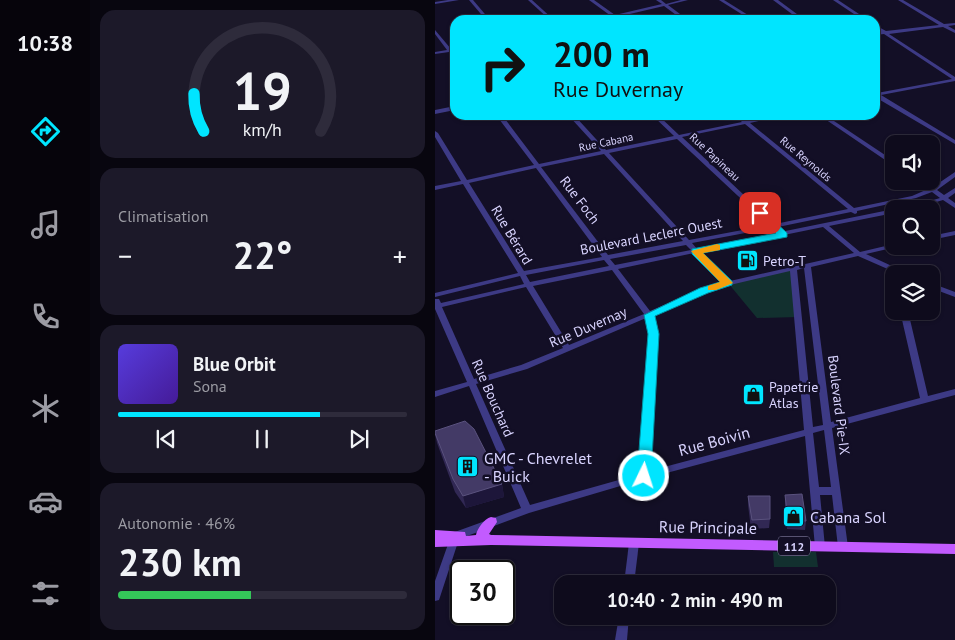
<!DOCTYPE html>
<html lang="fr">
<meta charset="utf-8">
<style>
:root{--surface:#0e0b1c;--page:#1c1929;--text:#f1f3f6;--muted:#9b9ba3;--line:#2e2b3b;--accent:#00e5ff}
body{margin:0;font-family:"PT Sans",sans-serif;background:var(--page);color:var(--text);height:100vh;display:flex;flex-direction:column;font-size:19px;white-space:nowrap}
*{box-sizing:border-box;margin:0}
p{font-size:16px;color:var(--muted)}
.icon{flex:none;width:28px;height:28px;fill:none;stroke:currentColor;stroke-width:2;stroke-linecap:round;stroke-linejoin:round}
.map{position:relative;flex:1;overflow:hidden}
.details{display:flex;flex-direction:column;gap:10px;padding:10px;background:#08060f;width:345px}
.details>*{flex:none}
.hud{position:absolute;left:15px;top:15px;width:430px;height:105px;border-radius:15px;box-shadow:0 1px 4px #0004,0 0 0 1px var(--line);background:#00e5ff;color:#111;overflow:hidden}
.controls{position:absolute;left:450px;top:135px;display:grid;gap:10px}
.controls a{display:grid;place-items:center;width:55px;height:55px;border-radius:10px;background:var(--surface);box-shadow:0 1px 4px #0004,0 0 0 1px var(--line);font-size:25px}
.speed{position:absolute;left:15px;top:560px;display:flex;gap:10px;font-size:25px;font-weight:700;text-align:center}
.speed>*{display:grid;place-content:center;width:65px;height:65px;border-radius:50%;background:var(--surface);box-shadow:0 1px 4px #0004,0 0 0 1px var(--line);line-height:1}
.speed .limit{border:2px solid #111;border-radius:8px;background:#fff;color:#111}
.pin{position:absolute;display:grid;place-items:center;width:42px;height:42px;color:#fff;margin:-21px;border-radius:10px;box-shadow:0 2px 8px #0006}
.me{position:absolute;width:55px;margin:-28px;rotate:4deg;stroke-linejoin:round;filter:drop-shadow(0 0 4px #0008)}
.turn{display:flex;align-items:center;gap:18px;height:105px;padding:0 20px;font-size:22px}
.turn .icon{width:65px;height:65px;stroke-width:2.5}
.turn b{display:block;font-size:35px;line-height:42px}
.big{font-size:38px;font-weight:600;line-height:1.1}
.details .widget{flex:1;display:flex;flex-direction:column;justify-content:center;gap:8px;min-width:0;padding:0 18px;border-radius:15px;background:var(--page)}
.details .dial{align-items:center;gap:0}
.dial svg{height:130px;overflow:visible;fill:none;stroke:var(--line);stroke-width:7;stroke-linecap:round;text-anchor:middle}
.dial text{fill:var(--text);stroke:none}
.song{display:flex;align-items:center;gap:15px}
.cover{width:60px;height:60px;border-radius:8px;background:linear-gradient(135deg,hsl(250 70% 55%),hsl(260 70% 35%))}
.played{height:5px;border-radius:2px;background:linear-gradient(90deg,var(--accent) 70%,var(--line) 70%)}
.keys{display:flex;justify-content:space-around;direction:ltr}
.heat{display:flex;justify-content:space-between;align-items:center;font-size:28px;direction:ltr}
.charge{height:8px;border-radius:4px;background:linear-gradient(90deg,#34c759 46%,var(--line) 0)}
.trip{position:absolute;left:119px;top:575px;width:282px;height:50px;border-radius:15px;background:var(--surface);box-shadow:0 1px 4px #0004,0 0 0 1px var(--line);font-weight:600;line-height:50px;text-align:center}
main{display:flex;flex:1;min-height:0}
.tabs{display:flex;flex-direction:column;width:90px;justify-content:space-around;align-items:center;background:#06040b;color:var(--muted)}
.tabs .icon{width:35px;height:35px}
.tabs .active{color:var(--accent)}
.tabs b{font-size:22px;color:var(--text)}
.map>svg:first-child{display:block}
</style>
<main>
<nav class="tabs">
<b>10:38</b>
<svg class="icon active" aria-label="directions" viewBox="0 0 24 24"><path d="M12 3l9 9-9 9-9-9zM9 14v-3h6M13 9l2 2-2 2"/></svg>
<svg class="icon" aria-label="music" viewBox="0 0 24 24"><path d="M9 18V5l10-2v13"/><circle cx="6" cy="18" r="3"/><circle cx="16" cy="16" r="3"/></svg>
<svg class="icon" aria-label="phone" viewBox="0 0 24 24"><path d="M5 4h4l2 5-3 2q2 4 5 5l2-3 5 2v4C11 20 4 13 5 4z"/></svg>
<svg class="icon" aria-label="climate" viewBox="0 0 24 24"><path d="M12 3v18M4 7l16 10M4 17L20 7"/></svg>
<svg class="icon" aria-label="car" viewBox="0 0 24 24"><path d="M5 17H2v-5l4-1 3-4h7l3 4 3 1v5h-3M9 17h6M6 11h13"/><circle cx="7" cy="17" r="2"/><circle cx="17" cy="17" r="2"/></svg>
<svg class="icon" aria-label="filters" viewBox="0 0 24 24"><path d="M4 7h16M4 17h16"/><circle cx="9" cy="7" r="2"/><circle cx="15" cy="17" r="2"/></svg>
</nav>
<section class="details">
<div class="widget dial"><svg viewBox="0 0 100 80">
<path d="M14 69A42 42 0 1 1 86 69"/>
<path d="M14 69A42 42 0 0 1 8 46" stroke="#00e5ff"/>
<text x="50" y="56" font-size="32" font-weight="700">19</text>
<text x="50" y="72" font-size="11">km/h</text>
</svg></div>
<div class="widget"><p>Climatisation</p>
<div class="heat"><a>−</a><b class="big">22°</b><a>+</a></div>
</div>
<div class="widget">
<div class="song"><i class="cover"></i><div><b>Blue Orbit</b><p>Sona</p></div></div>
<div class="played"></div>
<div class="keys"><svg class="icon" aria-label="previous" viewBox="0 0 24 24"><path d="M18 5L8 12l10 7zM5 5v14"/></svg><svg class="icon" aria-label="pause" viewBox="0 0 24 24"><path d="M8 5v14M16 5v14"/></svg><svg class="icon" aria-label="next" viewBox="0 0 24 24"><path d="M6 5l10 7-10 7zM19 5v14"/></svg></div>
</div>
<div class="widget"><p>Autonomie · 46%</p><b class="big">230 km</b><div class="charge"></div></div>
</section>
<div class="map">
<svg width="520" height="640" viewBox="0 0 520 640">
<rect width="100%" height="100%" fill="#130f26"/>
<g fill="#12302f">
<polygon points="358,269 363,317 322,318 293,283"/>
<polygon points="338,552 381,552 383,567 339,567"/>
</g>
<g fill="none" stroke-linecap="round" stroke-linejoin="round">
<g fill="#3d3a85" fill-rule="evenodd">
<polygon points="13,0 24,0 0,4 0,2"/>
<polygon points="34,0 38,0 55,20 51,20"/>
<polygon points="93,0 97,0 119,20 115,20"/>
<polygon points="154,0 159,0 180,15 227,4 221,0 226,0 231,4 246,0 253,0 233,5 253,20 248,20 229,6 182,17 183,18 181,19 178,18 162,20 176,16"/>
<polygon points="284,0 289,0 321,20 316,20"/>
<polygon points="338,0 343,0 370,20 365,20"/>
<polygon points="398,0 403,0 433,20 428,20"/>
<polygon points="463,0 468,0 509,24 520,23 520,25 513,26 520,30 520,33 508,27 454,34 520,77 520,81 446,95 520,140 520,144 440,97 440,93 442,93 517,79 449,34 440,35 440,33 446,32 440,28 440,25 451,31 504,25"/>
<polygon points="0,30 16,49 20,49 20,51 18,51 20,54 20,58 14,52 0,54 0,52 12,50 0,34"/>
<polygon points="20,106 20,110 0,114 0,110"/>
<path d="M 61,115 L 67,115 L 104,164 L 166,151 L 133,115 L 139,115 L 171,150 L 239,136 L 217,115 L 223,115 L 244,135 L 307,122 L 299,115 L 305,115 L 312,121 L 339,115 L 349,115 L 315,123 L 419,208 L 477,196 L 493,189 L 483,181 L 490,181 L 498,187 L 520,172 L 520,177 L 502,190 L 509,195 L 520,188 L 520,193 L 513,198 L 520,203 L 520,208 L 508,200 L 478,209 L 467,209 L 505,198 L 497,192 L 481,198 L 422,211 L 422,213 L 420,214 L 416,212 L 343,227 L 343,229 L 341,230 L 337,228 L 257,243 L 262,249 L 459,209 L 459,213 L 394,226 L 425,252 L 459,244 L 459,246 L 462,246 L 461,247 L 431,254 L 474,274 L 464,274 L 423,256 L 376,267 L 396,422 L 485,398 L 465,311 L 473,311 L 493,396 L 520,389 L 520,395 L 397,428 L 413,547 L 412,550 L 408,551 L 404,550 L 403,547 L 397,495 L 385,495 L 390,547 L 389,550 L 385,551 L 381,550 L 380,547 L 370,436 L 209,479 L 94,513 L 24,539 L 5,597 L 4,600 L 0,601 L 0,581 L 17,533 L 86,508 L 34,386 L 0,397 L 0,391 L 32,382 L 0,309 L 0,299 L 4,299 L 6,303 L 89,284 L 85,276 L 0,297 L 0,293 L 83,273 L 28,184 L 0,190 L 0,186 L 26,181 L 0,137 L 0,131 L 3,133 L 32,180 L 99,165 ZM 310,124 L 413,209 L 340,224 L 247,137 ZM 242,139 L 334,225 L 254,240 L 174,153 ZM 169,154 L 248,241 L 173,255 L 106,167 ZM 101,168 L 167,257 L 89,271 L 34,183 ZM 388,227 L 419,253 L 295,281 L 266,252 ZM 251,245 L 256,250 L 180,265 L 175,259 ZM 259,253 L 288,282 L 266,289 L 215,311 L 183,269 ZM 169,260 L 174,266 L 95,282 L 91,275 ZM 369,268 L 388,425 L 378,427 L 362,270 ZM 177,270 L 209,314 L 134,345 L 98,286 ZM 355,271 L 369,430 L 214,471 L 223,333 L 218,315 L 272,293 L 295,285 ZM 91,287 L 128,348 L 86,365 L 39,379 L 7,307 ZM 211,318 L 215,333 L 205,474 L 95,505 L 41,384 L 92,369 ZM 389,430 L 396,487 L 384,487 L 378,433 Z"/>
<polygon points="384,115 390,115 459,161 459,166"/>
<polygon points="520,231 520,235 496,240 496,236"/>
<polygon points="496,283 520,292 520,297 496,288"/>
<polygon points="199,539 203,540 204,543 199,584 189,584 194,543 195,540"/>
<polygon points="184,616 194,616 192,640 180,640"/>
</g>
<path fill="#c25bff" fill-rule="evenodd" d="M 56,517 L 61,518 L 62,522 L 54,534 L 56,535 L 520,544 L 520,554 L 56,545 L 0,547 L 0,530 L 30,532 L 31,536 L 41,535 C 42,529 49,519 56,517 Z"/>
</g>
<g fill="#312854">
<polygon points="0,434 67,484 69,497 31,508 20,492 2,443"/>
<polygon points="350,495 371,521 370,530 352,529 350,504"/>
<polygon points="313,496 335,519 334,528 316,529 313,505"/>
</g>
<polygon fill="#1d163a" points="67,484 69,497 31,508 28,496"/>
<g fill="#433a66" stroke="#5a527e">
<polygon points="30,421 39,429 67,484 28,496 18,479 0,433 0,431"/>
<polygon points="367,494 371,521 353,520 350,495"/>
<polygon points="313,496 335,496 335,519 317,520"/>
</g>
<polygon fill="#00e5ff" stroke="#0095a6" points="322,211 329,211 352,233 352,237 268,253 297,281 297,285 273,293 220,316 224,334 216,476 209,481 204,480 202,476 213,334 209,315 265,288 285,282 257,254 257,249 341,233 322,215"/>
<polygon fill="#f59e0b" points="282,244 285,245 285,250 268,253 298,283 281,290 273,290 273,286 285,282 256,251"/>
<defs>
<symbol id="fuel-square" viewBox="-11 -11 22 22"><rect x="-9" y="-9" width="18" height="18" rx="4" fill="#00e5ff" stroke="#130f26"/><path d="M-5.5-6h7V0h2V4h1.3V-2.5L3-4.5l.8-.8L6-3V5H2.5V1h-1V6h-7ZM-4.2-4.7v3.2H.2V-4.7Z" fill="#111"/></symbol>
<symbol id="shop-square" viewBox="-11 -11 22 22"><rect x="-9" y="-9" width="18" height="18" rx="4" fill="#00e5ff" stroke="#130f26"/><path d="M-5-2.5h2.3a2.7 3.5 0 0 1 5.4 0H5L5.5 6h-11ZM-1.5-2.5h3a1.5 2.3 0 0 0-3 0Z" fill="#111"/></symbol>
<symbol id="building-square" viewBox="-11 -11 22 22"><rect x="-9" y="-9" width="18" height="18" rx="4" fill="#00e5ff" stroke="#130f26"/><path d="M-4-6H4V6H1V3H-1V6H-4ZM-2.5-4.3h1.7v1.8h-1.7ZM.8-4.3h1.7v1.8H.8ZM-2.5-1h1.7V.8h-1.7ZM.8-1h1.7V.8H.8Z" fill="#111"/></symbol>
</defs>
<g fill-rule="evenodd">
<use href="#fuel-square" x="300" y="248" width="25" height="25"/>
<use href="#shop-square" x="306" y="382" width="25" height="25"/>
<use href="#building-square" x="20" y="454" width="25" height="25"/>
<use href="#shop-square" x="346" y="504" width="25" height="25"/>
</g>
<g text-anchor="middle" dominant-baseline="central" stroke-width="5" stroke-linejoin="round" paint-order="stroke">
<g font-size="11" fill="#d9d4ff" stroke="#130f26">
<text transform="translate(171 142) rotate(-12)">Rue Cabana</text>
<text transform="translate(280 157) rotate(43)">Rue Papineau</text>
<text transform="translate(371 159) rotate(40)">Rue Reynolds</text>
</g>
<rect fill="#130f26" stroke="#9e99be" stroke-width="1" x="343" y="536.5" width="32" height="19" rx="4"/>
<g font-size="12" font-weight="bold" fill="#d9d4ff">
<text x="359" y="546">112</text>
</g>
<g font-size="14" fill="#d9d4ff" stroke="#130f26">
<text transform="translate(145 200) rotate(53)">Rue Foch</text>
<text transform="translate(77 235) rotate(59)">Rue Bérard</text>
<text transform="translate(216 236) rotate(-11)">Boulevard Leclerc Ouest</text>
<text transform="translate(153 327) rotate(-23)">Rue Duvernay</text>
<text transform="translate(58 398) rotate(66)">Rue Bouchard</text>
<text transform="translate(404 405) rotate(83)">Boulevard Pie-IX</text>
</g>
<g font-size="14" fill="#d9d4ff" stroke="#130f26" text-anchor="start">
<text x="328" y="261">Petro-T</text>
<text x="334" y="387">Papetrie<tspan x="334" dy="16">Atlas</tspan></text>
</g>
<g font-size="16" fill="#d9d4ff" stroke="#130f26">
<text transform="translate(279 441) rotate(-15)">Rue Boivin</text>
<text transform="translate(273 527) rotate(1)">Rue Principale</text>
</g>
<g font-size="16" fill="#d9d4ff" stroke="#130f26" text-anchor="start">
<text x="49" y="458">GMC - Chevrelet<tspan x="49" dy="18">- Buick</tspan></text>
<text x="375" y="517">Cabana Sol</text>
</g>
</g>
</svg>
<div class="controls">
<a><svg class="icon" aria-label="sound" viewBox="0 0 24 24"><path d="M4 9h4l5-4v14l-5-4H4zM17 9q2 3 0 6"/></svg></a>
<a><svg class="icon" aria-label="search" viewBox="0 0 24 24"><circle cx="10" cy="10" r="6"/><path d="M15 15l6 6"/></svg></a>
<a><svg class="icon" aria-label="layers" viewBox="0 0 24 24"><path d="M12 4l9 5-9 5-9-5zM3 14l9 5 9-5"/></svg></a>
</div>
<div class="speed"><div class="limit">30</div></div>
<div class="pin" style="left:325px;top:213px;background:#d93025"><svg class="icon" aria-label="arrive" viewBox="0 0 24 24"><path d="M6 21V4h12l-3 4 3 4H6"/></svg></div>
<svg class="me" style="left:209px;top:476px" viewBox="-20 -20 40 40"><circle r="17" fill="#00e5ff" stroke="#fff" stroke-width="3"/><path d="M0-11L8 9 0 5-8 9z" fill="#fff"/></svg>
<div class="trip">10:40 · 2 min · 490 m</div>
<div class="hud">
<div class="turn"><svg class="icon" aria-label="right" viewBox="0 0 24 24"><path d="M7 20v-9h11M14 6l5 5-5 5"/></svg><div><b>200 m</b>Rue Duvernay</div></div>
</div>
</div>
</main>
